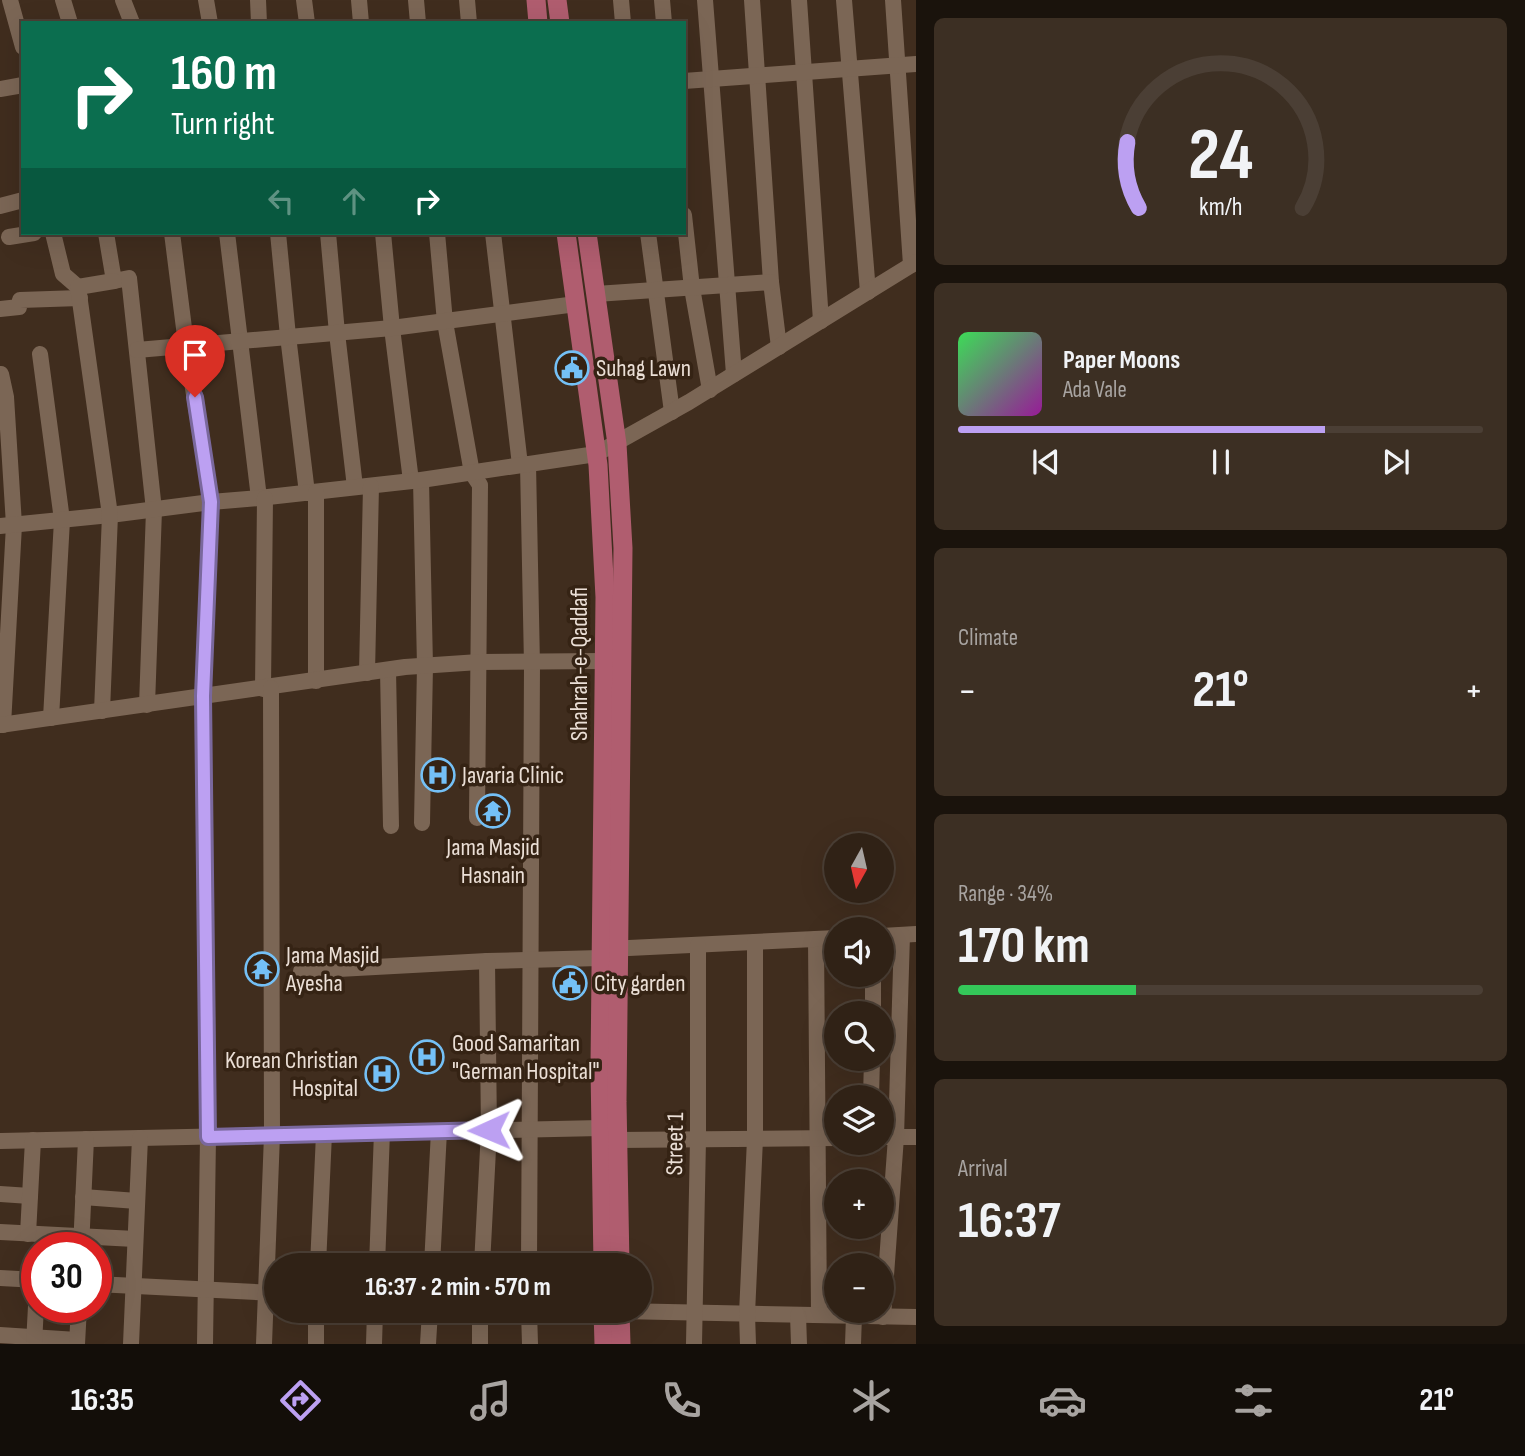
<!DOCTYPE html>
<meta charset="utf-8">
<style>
:root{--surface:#302216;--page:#3c2f23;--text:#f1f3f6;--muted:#a8a4a1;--line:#4b3f35;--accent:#bca0f2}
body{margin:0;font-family:"Sofia Sans Condensed",sans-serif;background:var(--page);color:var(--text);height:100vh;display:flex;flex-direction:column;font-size:26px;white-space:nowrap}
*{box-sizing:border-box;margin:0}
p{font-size:23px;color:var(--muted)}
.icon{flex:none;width:38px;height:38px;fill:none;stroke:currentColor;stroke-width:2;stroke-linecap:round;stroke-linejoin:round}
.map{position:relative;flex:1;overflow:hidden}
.drawer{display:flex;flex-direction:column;gap:18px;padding:18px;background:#1a130c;width:609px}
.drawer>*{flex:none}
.guide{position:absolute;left:21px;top:21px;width:665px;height:214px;border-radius:0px;box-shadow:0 7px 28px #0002,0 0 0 2px var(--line);background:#0b6e4f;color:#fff;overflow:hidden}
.needle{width:46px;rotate:188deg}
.controls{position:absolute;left:824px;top:833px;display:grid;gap:14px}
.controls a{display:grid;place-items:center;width:70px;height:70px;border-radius:50%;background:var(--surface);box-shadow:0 7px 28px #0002,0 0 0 2px var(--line);font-size:35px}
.speed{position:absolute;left:21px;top:1232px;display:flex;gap:14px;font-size:35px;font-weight:700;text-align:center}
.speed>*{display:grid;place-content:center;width:91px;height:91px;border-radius:50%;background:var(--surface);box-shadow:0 7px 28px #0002,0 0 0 2px var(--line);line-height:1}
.speed .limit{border:10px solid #d22;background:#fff;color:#111}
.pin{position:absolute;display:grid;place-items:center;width:60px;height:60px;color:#fff;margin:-72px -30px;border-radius:50% 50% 50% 0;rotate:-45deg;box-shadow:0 0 7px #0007}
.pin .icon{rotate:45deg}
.me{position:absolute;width:77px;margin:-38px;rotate:269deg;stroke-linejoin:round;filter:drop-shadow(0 0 5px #0008)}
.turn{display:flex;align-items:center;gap:24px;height:147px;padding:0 35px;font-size:32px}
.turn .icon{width:91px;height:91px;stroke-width:2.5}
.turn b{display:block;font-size:49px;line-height:60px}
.lanes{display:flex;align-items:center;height:66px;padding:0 35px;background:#0003;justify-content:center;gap:35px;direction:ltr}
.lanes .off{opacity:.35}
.big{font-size:52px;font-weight:700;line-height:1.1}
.drawer .card{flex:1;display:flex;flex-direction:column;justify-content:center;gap:10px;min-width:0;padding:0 24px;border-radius:10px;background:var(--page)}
.drawer .dial{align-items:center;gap:0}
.dial svg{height:182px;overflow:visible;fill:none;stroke:var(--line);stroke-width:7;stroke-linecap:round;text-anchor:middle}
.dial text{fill:var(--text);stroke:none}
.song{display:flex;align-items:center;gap:21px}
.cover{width:84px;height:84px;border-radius:10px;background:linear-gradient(135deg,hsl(130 70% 55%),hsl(300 70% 35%))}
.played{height:7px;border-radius:4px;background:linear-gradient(90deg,var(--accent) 70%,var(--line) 70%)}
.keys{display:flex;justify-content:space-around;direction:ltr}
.heat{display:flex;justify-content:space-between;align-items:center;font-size:38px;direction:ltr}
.charge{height:10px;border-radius:5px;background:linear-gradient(90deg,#34c759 34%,var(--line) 0)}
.trip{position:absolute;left:264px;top:1253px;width:388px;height:70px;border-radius:35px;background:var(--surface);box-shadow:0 7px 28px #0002,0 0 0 2px var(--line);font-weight:700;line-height:70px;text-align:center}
.dock{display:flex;height:112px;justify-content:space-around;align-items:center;background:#130e09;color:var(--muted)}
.dock .icon{width:49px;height:49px}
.dock .selected{color:var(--accent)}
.dock b{font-size:32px;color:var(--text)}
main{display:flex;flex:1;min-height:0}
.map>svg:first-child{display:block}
</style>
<main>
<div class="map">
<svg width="916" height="1344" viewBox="0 0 916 1344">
<rect width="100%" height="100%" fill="#402d1e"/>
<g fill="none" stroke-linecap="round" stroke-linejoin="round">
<g stroke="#7b6655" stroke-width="16">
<polyline points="10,0 23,47"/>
<polyline points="63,0 70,23"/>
<polyline points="123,0 132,23"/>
<polyline points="206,0 210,23"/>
<polyline points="258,0 259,23"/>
<polyline points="304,0 307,23"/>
<polyline points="359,0 361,23"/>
<polyline points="416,0 418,23"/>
<polyline points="467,0 469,23"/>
<polyline points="621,0 623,23"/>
<polyline points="662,0 664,23"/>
<polyline points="705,0 734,374"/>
<polyline points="752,0 771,282 779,347"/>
<polyline points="799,0 821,321"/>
<polyline points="844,0 868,292"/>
<polyline points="893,0 911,265"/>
<polyline points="684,81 916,64"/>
<polyline points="0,89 23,85"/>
<polyline points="0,206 23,200"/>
<polyline points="684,215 692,288 710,390"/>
<polyline points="53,233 63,274 78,287"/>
<polyline points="106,233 114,281 129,278 154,510 147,705"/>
<polyline points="172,233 186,344 211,502 203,696 208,1137 205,1344"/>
<polyline points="227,233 259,498"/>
<polyline points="278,233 288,336 307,493"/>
<polyline points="328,233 337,333 355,487"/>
<polyline points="383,233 392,328 411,481"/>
<polyline points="437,233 445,322 472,473 480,485 477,818"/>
<polyline points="493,233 520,465"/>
<polyline points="648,233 672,412"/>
<polyline points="9,237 34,233"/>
<polyline points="596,294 771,282"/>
<polyline points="0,309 19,307 20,300 80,298"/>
<polyline points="137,350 392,328 576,304"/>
<polyline points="40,354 62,520 51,718"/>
<polyline points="1,374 6,397 14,525 3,725"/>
<polyline points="528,464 532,665 529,1265"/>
<polyline points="421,480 425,666 422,823"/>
<polyline points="0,526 110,515 211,502 259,498 421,480 596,454 689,402 916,262"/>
<polyline points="388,670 391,826"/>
<polyline points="367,673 371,486"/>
<polyline points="316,681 316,492"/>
<polyline points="263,689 265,498"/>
<polyline points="102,711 110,515 78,287 114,281"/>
<polyline points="0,725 405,667 479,662 604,661"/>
<polyline points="882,936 916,934"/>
<polyline points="816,939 819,1315"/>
<polyline points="608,949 836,938"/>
<polyline points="301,971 487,961 600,958"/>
<polyline points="873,1013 873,975"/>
<polyline points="871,1097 872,1059"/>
<polyline points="882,1137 916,1137"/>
<polyline points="617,1140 836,1138"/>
<polyline points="0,1141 601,1128"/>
<polyline points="0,1194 30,1196"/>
<polyline points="83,1197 137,1201"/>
<polyline points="0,1232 135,1239"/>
<polyline points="28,1234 33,1140"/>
<polyline points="81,1248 86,1139"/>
<polyline points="318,1265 324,1134"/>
<polyline points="377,1265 382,1132"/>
<polyline points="432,1265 439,1131"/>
<polyline points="482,1265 489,1130 487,961"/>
<polyline points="0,1278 37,1280"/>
<polyline points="96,1284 276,1293"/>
<polyline points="480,1311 480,1344"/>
<polyline points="529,1311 530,1344"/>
<polyline points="620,1311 916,1317"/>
<polyline points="798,1315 799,1344"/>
<polyline points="883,1317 896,1137 902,935"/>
<polyline points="0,1335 77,1340"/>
<polyline points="34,1344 37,1287"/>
<polyline points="77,1344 79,1307"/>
<polyline points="131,1344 140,1138"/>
<polyline points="264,1344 272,1135 271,688"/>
<polyline points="316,1344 316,1311"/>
<polyline points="374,1344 375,1311"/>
<polyline points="428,1344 430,1311"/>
<polyline points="694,1344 698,1139 698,945"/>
<polyline points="748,1344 747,1314 755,1139 755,942"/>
<polyline points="853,1344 854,1316"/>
</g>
<g stroke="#b05d6f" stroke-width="19">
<polyline points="536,0 538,23"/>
<polyline points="557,0 560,23"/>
<polyline points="566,233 598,465 605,597 600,1067 603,1265"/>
<polyline points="587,233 617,444 623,548 617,1102 620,1265"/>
<polyline points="603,1311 604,1344"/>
<polyline points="620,1311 621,1344"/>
</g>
</g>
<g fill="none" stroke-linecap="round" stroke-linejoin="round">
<defs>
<polyline id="route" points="195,397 211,502 203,696 208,1137 489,1130"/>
</defs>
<use href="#route" stroke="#7a689d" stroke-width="18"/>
<use href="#route" stroke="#bca0f2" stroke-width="12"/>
</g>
<defs>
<symbol id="civic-ring" viewBox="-11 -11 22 22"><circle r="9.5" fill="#352314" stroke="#74c0f6" stroke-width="1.5"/><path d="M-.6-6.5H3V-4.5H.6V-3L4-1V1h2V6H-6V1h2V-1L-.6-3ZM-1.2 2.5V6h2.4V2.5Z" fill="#74c0f6"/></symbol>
<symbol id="hospital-ring" viewBox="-11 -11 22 22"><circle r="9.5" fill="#352314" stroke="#74c0f6" stroke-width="1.5"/><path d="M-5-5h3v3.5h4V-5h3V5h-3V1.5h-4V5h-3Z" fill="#74c0f6"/></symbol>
<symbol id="temple-ring" viewBox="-11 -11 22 22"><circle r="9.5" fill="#352314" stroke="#74c0f6" stroke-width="1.5"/><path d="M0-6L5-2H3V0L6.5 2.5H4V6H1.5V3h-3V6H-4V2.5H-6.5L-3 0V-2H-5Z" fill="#74c0f6"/></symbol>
</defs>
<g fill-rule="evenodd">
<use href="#civic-ring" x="553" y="349" width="38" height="38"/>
<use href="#hospital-ring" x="419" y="756" width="38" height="38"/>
<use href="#temple-ring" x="474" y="792" width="38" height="38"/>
<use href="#temple-ring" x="243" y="950" width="38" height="38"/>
<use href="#civic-ring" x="551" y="964" width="38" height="38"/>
<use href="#hospital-ring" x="408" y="1038" width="38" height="38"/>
<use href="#hospital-ring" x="363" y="1055" width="38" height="38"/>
</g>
<g text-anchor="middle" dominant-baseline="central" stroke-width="7" stroke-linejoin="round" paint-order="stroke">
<g font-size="24" fill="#ebdfd6" stroke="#352314" text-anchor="start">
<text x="596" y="368">Suhag Lawn</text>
<text x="462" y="775">Javaria Clinic</text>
<text x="493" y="847" text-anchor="middle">Jama Masjid<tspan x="493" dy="28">Hasnain</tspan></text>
<text x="286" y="955">Jama Masjid<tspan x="286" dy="28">Ayesha</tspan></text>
<text x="594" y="983">City garden</text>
<text x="452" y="1043">Good Samaritan<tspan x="452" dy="28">"German Hospital"</tspan></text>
<text x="358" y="1060" text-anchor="end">Korean Christian<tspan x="358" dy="28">Hospital</tspan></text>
</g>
<g font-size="24" fill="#ebdfd6" stroke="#352314">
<text transform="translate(579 664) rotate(-90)">Shahrah-e-Qaddafi</text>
<text transform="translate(675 1144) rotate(-89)">Street 1</text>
</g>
</g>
</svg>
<div class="controls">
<a><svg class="needle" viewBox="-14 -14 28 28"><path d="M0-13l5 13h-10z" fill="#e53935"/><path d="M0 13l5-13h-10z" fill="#a8a4a1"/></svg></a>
<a><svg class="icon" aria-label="sound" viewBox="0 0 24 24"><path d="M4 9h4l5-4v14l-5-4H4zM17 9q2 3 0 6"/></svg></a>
<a><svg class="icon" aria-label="search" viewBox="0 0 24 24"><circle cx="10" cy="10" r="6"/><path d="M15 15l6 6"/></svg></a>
<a><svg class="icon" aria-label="layers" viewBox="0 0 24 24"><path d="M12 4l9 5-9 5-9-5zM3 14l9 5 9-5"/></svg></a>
<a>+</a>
<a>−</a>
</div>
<div class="speed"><div class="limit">30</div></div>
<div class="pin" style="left:195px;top:397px;background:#d93025"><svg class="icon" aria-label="arrive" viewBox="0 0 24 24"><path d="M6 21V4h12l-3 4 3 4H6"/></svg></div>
<svg class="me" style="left:489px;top:1130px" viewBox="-20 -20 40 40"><path d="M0-17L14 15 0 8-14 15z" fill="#bca0f2" stroke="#fff" stroke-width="4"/></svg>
<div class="trip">16:37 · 2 min · 570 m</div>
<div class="guide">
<div class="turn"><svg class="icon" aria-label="right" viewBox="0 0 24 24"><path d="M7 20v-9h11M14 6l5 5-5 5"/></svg><div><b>160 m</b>Turn right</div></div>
<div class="lanes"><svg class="icon off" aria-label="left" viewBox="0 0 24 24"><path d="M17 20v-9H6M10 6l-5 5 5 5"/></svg><svg class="icon off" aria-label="ahead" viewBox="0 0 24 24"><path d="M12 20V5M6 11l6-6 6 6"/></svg><svg class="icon" aria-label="right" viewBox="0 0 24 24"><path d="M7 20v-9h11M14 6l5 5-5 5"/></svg></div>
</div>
</div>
<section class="drawer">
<div class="card dial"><svg viewBox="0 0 100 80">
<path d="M14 69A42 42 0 1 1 86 69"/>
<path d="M14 69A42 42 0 0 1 9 40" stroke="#bca0f2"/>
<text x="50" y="56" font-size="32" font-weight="700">24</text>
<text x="50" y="72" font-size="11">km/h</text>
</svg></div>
<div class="card">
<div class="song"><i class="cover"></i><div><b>Paper Moons</b><p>Ada Vale</p></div></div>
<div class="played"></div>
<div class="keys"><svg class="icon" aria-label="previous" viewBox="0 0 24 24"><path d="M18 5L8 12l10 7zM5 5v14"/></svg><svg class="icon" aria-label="pause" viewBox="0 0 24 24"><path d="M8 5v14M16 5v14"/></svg><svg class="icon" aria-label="next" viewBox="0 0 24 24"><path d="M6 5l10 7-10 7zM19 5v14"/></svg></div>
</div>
<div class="card"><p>Climate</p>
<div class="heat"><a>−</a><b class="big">21°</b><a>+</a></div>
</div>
<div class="card"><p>Range · 34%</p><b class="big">170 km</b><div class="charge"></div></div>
<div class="card"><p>Arrival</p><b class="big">16:37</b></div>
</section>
</main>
<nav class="dock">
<b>16:35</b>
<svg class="icon selected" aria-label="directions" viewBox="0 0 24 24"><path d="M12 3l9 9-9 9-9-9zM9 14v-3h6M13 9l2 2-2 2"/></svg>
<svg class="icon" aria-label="music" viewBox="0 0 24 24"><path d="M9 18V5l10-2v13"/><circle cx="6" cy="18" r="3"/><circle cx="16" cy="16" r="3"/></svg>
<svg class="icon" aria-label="phone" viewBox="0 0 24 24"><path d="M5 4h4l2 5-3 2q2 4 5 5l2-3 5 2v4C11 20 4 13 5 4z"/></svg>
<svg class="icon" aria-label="climate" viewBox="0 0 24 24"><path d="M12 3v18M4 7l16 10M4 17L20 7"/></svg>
<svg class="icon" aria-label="car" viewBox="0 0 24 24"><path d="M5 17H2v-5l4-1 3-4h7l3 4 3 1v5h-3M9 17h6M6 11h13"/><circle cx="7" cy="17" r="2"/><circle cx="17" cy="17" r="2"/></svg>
<svg class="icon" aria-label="filters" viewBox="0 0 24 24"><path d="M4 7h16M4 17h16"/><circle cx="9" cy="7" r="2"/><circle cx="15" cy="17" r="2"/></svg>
<b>21°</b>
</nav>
